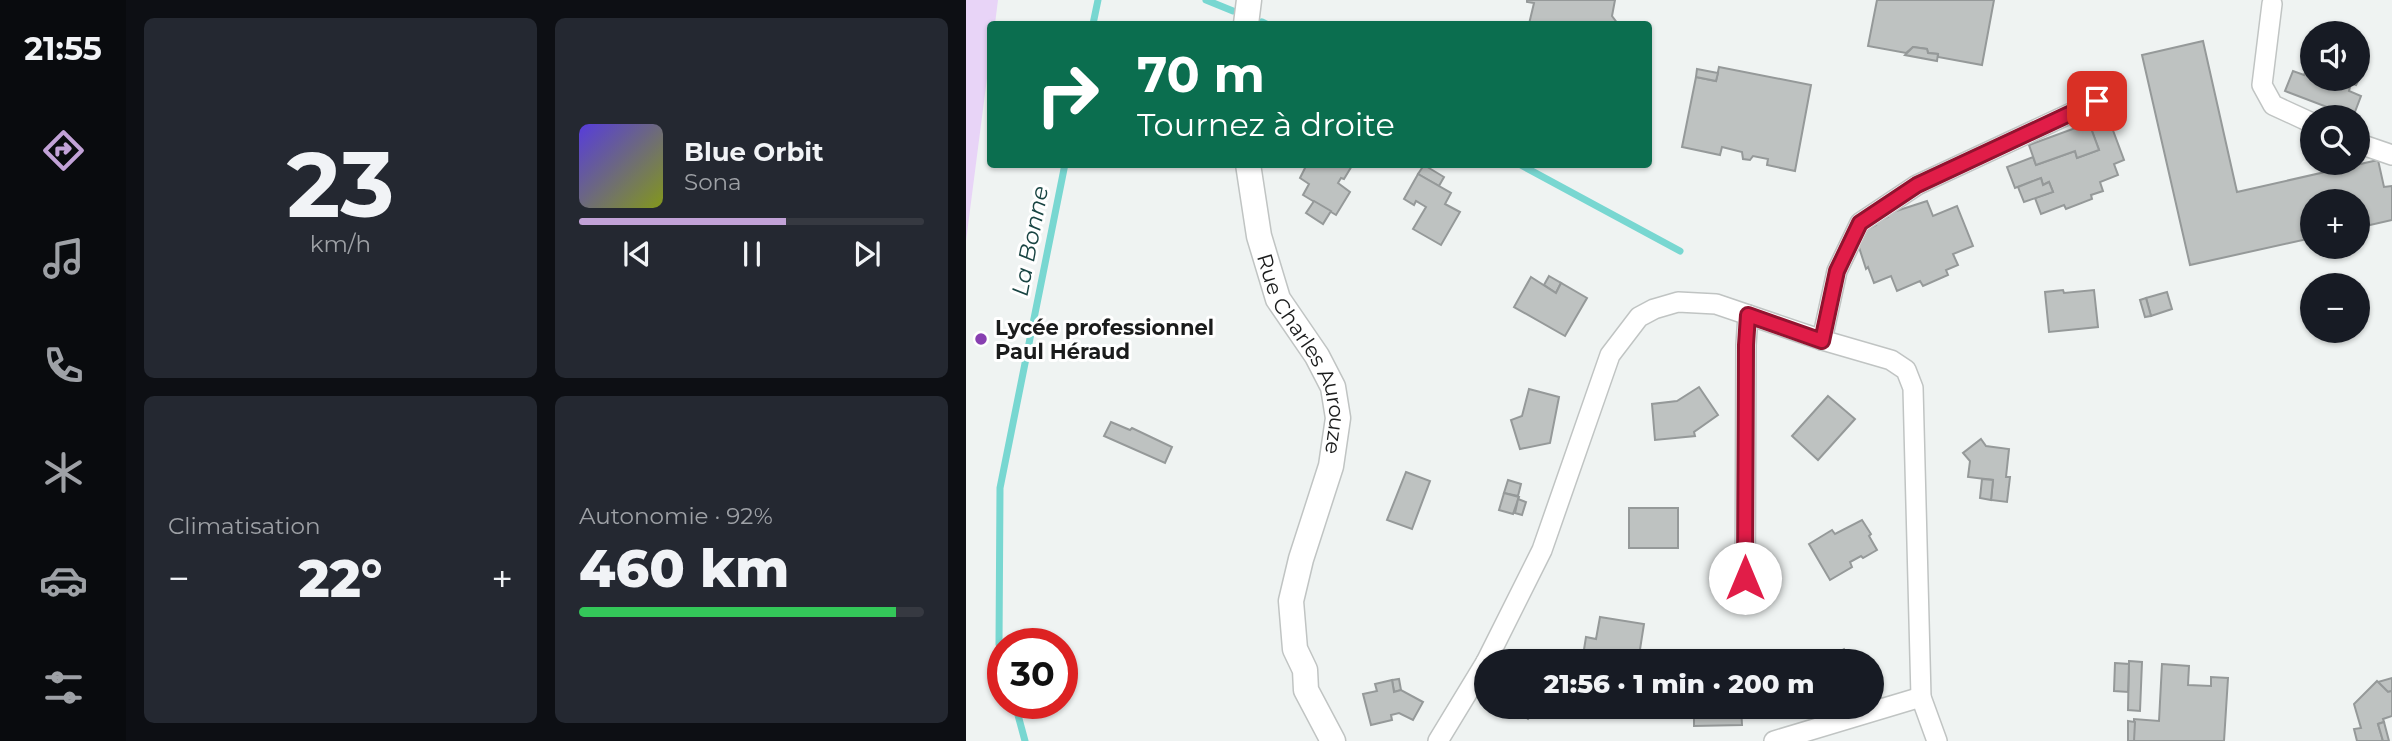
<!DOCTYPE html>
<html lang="fr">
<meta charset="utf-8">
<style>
:root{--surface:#171b24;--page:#242831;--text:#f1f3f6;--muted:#9ea1a6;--line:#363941;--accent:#c2a2d7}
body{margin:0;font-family:Montserrat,sans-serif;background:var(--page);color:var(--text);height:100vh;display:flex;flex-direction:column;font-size:26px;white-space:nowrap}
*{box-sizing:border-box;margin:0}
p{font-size:23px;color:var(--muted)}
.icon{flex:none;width:38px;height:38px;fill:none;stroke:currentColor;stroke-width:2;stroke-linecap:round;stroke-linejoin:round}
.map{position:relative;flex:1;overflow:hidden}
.drawer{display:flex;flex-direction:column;gap:18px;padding:18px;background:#0d0f14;width:840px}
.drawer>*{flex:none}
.banner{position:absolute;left:21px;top:21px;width:665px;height:147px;border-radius:7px;box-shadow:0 2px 5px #0004;background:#0b6e4f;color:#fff;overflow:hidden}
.buttons{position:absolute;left:1334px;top:21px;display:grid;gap:14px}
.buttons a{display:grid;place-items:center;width:70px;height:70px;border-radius:50%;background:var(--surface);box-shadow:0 2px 5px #0004;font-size:35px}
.speed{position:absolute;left:21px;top:628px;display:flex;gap:14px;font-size:35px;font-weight:700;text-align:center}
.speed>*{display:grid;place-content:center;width:91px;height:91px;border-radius:50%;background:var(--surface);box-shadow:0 2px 5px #0004;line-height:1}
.speed .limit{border:10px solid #d22;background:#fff;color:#111}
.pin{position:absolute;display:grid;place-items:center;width:60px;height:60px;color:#fff;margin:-30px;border-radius:14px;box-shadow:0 4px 10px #0006}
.me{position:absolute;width:77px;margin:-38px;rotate:0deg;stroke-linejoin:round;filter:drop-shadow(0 0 5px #0008)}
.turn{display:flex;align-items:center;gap:24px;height:147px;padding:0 35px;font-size:32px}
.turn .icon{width:91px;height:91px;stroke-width:2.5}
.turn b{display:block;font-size:49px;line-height:60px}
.big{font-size:52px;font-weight:800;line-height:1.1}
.drawer .card{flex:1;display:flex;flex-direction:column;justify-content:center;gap:10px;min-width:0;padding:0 24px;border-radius:10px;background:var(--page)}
.drawer .dial{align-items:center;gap:0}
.dial b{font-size:91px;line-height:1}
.song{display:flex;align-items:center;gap:21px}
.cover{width:84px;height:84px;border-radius:10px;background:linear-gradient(135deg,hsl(250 70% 55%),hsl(70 70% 35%))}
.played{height:7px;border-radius:4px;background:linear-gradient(90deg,var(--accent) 60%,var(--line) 60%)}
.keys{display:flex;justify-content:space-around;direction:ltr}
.heat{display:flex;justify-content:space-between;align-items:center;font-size:38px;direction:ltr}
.charge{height:10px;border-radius:5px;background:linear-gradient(90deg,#34c759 92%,var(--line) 0)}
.drawer .tiles{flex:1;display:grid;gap:18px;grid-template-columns:repeat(2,1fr)}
.trip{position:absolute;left:508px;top:649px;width:410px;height:70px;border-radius:35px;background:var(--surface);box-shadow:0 2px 5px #0004;font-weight:800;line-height:70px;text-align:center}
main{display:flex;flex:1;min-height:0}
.menu{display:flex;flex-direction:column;width:126px;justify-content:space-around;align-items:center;background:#090b0e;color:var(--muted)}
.menu .icon{width:49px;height:49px}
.menu .on{color:var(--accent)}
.menu b{font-size:32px;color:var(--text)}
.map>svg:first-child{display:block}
</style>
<main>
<nav class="menu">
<b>21:55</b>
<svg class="icon on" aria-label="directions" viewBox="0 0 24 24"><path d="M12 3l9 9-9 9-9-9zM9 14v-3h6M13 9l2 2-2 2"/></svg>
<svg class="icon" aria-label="music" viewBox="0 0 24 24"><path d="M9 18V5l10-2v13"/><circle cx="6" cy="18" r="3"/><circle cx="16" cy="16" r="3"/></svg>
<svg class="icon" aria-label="phone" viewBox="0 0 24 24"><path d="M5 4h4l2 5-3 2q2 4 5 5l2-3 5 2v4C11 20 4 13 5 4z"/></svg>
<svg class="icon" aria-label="climate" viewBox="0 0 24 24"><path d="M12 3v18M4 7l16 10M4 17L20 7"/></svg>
<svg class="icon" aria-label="car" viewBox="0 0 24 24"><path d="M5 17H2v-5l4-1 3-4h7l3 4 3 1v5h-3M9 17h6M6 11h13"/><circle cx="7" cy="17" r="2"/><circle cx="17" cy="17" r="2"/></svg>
<svg class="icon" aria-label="filters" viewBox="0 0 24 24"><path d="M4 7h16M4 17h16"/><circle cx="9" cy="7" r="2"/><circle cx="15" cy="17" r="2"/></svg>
</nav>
<section class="drawer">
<div class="tiles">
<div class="card dial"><b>23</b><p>km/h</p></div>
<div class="card">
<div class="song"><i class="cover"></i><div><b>Blue Orbit</b><p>Sona</p></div></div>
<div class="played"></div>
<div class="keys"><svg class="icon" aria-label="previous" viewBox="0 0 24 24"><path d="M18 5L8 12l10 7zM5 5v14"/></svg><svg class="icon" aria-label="pause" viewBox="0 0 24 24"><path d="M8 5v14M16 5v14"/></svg><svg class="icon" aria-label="next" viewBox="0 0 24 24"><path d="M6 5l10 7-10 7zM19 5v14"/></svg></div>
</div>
<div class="card"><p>Climatisation</p>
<div class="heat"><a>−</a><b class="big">22°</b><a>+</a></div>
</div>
<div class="card"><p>Autonomie · 92%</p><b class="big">460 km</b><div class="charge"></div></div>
</div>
</section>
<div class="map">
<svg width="1426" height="741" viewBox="0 0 1426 741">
<rect width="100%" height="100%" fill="#eff3f2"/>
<polygon fill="#e8d4f7" points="0,0 32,0 29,24 24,24 24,55 0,241"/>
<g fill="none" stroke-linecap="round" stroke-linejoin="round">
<g stroke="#78d7d1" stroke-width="7">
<polyline points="240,0 267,11"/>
<polyline points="296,22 300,24"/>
<polyline points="127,24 132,0"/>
<polyline points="553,164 714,251"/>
<polyline points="37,657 33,644 34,488 99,164"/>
<polyline points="49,704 59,741"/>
</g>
</g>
<g fill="#bec2c1" stroke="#959999" stroke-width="2">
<polygon points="561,0 649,0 646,16 652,24 563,24 568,3 561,2"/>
<polygon points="911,0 1028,0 1016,65 972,57 972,54 962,53 961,49 947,47 940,53 902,46"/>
<polygon points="1237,41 1271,192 1412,160 1418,187 1426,186 1426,220 1391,228 1391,201 1346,201 1346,238 1224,265 1176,55"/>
<polygon points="947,47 961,49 962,53 972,54 971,61 939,55"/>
<polygon points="1341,56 1346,57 1346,79 1391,79 1391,75 1395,76 1390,85 1385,83 1383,91 1395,96 1387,117 1319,91 1327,71 1338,75 1341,67 1337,65"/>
<polygon points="753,67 845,85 829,171 801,165 802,159 787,156 784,160 777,159 776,152 756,147 754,155 716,147 730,77 750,81"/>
<polygon points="731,69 752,73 750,81 730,77"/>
<polygon points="1142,117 1158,160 1148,164 1152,175 1134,182 1137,191 1125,195 1126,199 1100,209 1098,205 1075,214 1069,198 1087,192 1083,182 1077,185 1075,178 1049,188 1041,167 1067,157 1070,165 1109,151 1111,158 1133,150 1123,123"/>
<polygon points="1123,123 1133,150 1111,158 1109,151 1070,165 1063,145"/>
<polygon points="341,164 387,164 378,179 375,178 372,183 384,192 370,215 337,195 343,184 334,178"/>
<polygon points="458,165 478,177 473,186 452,174"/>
<polygon points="452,174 485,193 479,204 494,212 475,245 447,229 460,207 450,201 448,205 438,199"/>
<polygon points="1075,178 1077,185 1083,182 1087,192 1058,202 1052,187"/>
<polygon points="348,201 365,211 357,224 340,213"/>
<polygon points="961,201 967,216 991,206 1007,246 987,254 992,265 980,270 982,275 957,286 954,281 931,291 925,276 908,283 902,267 900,269 890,238 896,232 910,225 909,223 922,217 921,214"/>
<polygon points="583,276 595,283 590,293 578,285"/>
<polygon points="565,277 590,293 595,283 621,298 599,336 548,307"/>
<polygon points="1097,290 1098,293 1128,290 1132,327 1083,332 1079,292"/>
<polygon points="1201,292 1206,309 1185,316 1180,298"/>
<polygon points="1180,298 1185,316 1179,317 1174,300"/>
<polygon points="733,387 752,415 728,432 729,436 689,440 686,404 711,401"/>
<polygon points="563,389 593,397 584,443 554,449 545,420 556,416"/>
<polygon points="862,396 889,419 852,460 826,436"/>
<polygon points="145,422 164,430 166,428 206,447 199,463 138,436"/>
<polygon points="1015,439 1020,446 1043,449 1040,477 1044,477 1041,502 1025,500 1027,480 1002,477 1004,461 997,453"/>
<polygon points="440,472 464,481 446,529 421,520"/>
<polygon points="1016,479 1027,480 1025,500 1014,498"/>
<polygon points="542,480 555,484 552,496 538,493"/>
<polygon points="538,493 553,497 547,514 533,510"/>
<polygon points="552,499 560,502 556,515 549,513"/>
<rect x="663" y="508" width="49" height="40"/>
<polygon points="896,520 905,534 903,536 911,550 897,558 895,556 884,562 886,567 864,580 843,544 866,530 869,534"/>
<polygon points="634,617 678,624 672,662 616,662 620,637 630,639"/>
<polygon points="878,649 886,662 838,662 838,659 861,659"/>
<polygon points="1163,661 1176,662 1174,711 1162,710"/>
<polygon points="1149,663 1163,664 1162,692 1148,691"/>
<polygon points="1196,664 1223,666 1222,685 1245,686 1245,677 1262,678 1258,741 1168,741 1168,719 1193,721"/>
<polygon points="1426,678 1426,691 1422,692 1412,682"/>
<polygon points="433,679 435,690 428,692 426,680"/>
<polygon points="426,680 428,692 435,690 457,702 447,720 433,713 425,715 426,720 405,725 397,694 411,691 409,684"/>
<polygon points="1411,681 1422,692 1426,691 1426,716 1417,719 1418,722 1412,724 1417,741 1391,741 1388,729 1395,728 1388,704"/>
<polygon points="547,707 567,707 570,710 562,719"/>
<polygon points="728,707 775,707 776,725 728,726"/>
<polygon points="1162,721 1169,722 1168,741 1162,741"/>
<polygon points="1418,722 1423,741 1417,741 1412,724"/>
</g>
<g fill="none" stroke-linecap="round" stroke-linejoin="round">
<defs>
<g id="minor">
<polyline points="1306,4 1296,85 1307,105 1346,123"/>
<polyline points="1391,143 1426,155"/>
<polyline points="856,340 871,271 894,223 951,185 1131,101"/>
<polyline points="779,604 780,345 782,315"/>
<polyline points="520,662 576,550 644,355 673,317 688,309 712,302 750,304 856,340 925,360 940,370 947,388 955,697 971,741"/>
<polyline points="472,741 520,662"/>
<polyline points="808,741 955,697"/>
</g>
<g id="tertiary">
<polyline points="280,24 283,0"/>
<path id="s1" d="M 282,164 L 293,236 L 312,299 L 351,356 L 367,387 L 372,418 L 365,466 L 335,559 L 325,601 L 329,649 L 339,670 L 340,690 L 367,741"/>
</g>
</defs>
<use href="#minor" stroke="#c0c4c3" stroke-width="22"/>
<use href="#tertiary" stroke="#c0c4c3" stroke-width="27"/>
<use href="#minor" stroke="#fff" stroke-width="19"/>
<use href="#tertiary" stroke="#fff" stroke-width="24"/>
</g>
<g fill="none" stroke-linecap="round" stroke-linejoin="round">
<defs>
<polyline id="route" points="779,578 780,345 782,315 856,341 871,271 894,223 951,185 1131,101"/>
</defs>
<use href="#route" stroke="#92132f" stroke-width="18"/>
<use href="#route" stroke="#e11d48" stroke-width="12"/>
</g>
<circle fill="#883fb1" stroke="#fff" stroke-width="2.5" cx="15" cy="339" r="7"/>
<g text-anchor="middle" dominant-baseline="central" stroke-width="6" stroke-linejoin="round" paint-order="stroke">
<g font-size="21" font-weight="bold" fill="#1b1c1c" stroke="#fff" text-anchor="start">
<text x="29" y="327">Lycée professionnel<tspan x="29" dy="24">Paul Héraud</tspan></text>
</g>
<g font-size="21" fill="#1b1c1c" stroke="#fff">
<text stroke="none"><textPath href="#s1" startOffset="201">Rue Charles Aurouze</textPath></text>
</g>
<g font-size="23" font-style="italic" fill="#184442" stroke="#fff">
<text transform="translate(64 241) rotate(-79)">La Bonne</text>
</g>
</g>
</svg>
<div class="buttons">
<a><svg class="icon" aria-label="sound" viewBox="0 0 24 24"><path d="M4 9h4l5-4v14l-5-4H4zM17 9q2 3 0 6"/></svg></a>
<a><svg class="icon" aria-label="search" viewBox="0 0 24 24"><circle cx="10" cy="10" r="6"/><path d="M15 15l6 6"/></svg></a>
<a>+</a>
<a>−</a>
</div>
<div class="speed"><div class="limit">30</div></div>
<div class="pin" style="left:1131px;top:101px;background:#d93025"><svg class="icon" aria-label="arrive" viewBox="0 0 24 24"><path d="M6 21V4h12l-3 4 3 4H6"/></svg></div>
<svg class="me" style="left:779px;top:578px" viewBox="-20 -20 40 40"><circle r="19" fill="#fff"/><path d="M0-13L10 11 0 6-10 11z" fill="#e11d48"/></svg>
<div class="trip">21:56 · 1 min · 200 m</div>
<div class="banner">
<div class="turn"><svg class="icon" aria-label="right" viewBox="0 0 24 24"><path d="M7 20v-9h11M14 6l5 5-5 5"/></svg><div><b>70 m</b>Tournez à droite</div></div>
</div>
</div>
</main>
